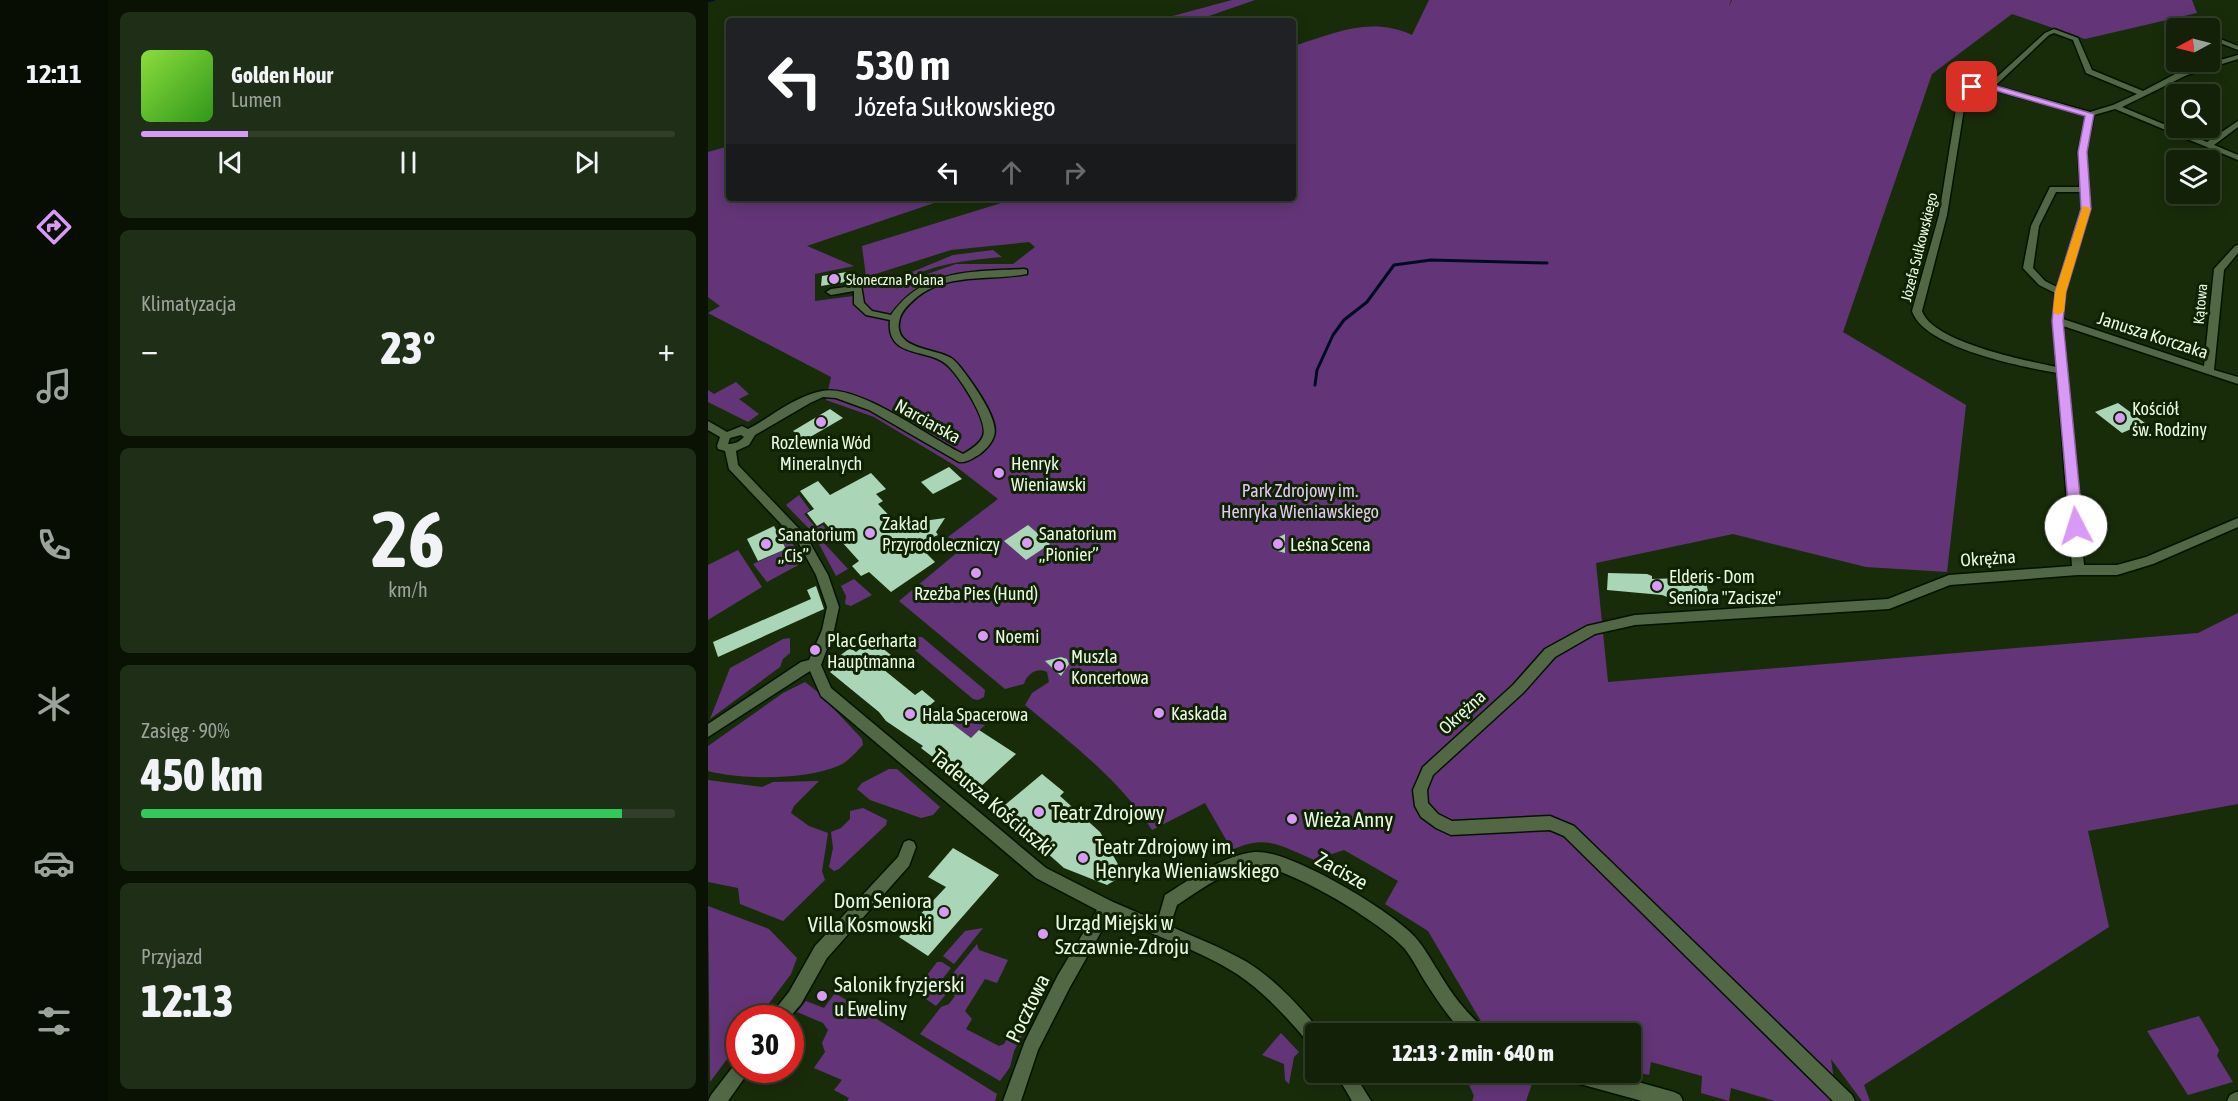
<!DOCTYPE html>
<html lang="pl">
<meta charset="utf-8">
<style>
:root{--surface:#122108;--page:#1f2e16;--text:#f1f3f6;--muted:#9ca39c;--line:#313e29;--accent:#d99af7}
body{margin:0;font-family:"Asap Condensed",sans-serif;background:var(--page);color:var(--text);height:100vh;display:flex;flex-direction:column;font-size:22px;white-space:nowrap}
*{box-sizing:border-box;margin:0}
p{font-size:20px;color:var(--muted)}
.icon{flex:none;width:33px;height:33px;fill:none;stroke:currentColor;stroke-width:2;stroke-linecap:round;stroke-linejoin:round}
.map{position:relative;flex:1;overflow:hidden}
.side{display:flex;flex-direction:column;gap:12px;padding:12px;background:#0a1204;width:600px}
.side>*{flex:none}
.top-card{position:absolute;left:18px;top:18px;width:570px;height:183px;border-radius:6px;box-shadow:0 3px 15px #0003,0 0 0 2px var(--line);background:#202124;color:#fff;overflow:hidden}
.needle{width:39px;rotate:263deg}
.controls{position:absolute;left:1458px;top:18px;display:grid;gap:12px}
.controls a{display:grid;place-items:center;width:54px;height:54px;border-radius:6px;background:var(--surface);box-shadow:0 3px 15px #0003,0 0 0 2px var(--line);font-size:30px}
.speed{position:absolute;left:18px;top:1005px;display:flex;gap:12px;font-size:30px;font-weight:700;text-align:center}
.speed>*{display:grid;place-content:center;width:78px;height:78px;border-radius:50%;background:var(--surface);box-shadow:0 3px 15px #0003,0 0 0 2px var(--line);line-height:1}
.speed .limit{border:9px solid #d22;background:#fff;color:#111}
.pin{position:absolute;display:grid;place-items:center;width:51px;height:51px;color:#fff;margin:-26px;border-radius:12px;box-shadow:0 3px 9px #0006}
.me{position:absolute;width:66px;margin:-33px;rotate:355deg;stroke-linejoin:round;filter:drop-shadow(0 0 4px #0008)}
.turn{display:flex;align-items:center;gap:21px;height:126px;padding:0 30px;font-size:27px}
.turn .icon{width:78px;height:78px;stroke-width:2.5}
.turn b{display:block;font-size:42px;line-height:51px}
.lanes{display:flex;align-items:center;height:57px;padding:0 30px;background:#0003;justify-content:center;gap:30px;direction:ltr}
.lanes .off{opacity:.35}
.big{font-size:45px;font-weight:800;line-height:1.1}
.side .widget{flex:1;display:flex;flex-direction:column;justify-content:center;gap:9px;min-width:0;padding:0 21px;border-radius:9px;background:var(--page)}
.side .dial{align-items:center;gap:0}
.dial b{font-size:78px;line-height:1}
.song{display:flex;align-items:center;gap:18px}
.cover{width:72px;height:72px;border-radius:9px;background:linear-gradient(135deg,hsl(90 70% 55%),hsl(110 70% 35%))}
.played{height:6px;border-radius:3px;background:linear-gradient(90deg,var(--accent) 20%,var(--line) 20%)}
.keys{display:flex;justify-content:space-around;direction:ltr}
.heat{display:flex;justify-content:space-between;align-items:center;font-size:33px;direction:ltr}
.charge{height:9px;border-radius:4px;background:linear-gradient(90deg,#34c759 90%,var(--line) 0)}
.trip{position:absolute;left:597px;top:1023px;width:336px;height:60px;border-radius:6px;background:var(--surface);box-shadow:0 3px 15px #0003,0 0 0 2px var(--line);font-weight:800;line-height:60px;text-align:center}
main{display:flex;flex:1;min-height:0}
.tabs{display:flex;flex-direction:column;width:108px;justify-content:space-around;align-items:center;background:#070d03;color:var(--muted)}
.tabs .icon{width:42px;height:42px}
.tabs .on{color:var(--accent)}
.tabs b{font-size:27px;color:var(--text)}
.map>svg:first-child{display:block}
</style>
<main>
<nav class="tabs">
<b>12:11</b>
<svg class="icon on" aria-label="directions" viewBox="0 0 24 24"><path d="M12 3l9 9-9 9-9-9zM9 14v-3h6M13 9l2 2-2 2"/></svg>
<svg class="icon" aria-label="music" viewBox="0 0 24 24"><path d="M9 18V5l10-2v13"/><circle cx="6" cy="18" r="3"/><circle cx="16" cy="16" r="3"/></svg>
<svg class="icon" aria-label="phone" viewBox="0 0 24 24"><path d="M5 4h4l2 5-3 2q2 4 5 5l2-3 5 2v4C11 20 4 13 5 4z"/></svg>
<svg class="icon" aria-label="climate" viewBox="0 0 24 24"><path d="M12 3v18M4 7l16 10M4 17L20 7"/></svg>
<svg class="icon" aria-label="car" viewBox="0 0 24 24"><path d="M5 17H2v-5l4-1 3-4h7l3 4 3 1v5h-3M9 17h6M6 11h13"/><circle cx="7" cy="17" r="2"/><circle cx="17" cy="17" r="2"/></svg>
<svg class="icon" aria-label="filters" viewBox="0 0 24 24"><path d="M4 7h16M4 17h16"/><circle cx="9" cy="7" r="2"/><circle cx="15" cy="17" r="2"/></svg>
</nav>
<section class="side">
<div class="widget">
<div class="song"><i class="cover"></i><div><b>Golden Hour</b><p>Lumen</p></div></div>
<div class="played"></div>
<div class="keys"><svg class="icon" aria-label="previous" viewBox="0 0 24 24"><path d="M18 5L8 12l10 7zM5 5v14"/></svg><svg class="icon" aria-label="pause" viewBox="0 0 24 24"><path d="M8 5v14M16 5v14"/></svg><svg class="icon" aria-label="next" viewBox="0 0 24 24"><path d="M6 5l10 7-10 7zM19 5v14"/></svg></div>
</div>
<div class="widget"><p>Klimatyzacja</p>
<div class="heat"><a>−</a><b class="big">23°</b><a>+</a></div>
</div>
<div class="widget dial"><b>26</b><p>km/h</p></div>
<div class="widget"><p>Zasięg · 90%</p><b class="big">450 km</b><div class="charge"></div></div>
<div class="widget"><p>Przyjazd</p><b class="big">12:13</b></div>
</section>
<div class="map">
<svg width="1530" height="1101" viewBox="0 0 1530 1101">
<rect width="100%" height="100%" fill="#182c0a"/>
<g fill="#633578">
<polygon points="524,0 547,0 498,17 495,21 446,21"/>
<path d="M 721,0 L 1023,0 L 1021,6 L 1024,0 L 1484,0 L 1489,13 L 1377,39 L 1304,14 L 1224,74 L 1135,332 L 1258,405 L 1239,572 L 1158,567 L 1025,534 L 888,563 L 900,682 L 1490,633 L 1530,613 L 1530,804 L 1380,831 L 1401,927 L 1156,1085 L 1162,1101 L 1154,1101 L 1123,1059 L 1129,1101 L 1067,1101 L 1023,1088 L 1021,1101 L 993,1093 L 994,1076 L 943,1062 L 941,1075 L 923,1071 L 922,1034 L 792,1033 L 774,1023 L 720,931 L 677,904 L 690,881 L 636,850 L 606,860 C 573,846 559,834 524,850 L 497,803 L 444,830 C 412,780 363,743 317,705 L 324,693 L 341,682 L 339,672 C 329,667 319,674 316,684 L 297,689 L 191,601 L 251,551 L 240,537 L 290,499 L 246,465 L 166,417 L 118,400 L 123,377 L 0,313 L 12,306 L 0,297 L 0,152 L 21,146 L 21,198 L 241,198 L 99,246 L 146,266 L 107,274 L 107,301 L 153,295 L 156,285 L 187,279 L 245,255 L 285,250 L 294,257 C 262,260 211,264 188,289 L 202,280 L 248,264 L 305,264 L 327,247 L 321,242 L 243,250 L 158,277 L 154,246 L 303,200 L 585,198 L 586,46 C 627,33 662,16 704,35 Z"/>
<polygon points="28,382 41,394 31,399 51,414 40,422 0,402 0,390 6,394"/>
<polygon points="91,495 102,510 96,514 108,528 115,525 119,531 108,536 78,505"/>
<polygon points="80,536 96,562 59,582 45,564 78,549 73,539"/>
<polygon points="115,542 140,569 128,576 111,544"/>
<polygon points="30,550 54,587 0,620 0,565"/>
<polygon points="146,579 164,595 143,606 137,604 138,596 133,586"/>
<polygon points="205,637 214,637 277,690 276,697 270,700 265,699 202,646"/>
<polygon points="82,638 82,653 75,659 72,667 2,719 22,668 75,639"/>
<path d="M 97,682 L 111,693 L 154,739 L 155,745 C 148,752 139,763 130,766 C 97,780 34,780 0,771 L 0,746 L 75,693 Z"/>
<polygon points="241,711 256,722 277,725 263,738 232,715"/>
<polygon points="181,769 189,769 232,807 225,815 213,818 162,800 149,789 154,783"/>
<polygon points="0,780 54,787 65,782 111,781 86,806 83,813 101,826 120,833 114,871 117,880 75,921 32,904 30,888 0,882"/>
<polygon points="155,808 179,820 178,825 131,869 126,871 121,867 125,848 123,832 133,828 142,819 142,811"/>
<polygon points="0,906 61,929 89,958 83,974 50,1018 32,1018 31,1043 2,1082"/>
<polygon points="275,928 246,964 235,956 257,931"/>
<polygon points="269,944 271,950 300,960 289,983 277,979 257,1011 264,1019 258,1029 291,1046 296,1044 329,985 339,989 306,1051 302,1067 292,1081 212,1034 233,1007 241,1004 247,996 240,992 228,1006 215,997 221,990 228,994"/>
<polygon points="229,962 234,962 243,968 229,986 217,978"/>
<polygon points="127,993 289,1094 287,1101 139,1101 141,1098 126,1090 134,1080 106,1068 117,1052 114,1043 120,1030 115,1023 89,1012 98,1001 116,1008"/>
<polygon points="1491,1016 1511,1050 1509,1056 1525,1082 1480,1095 1439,1031"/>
<polygon points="573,1033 591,1052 586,1057 581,1084 577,1080 576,1064 554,1055"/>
<polygon points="760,1072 793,1073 824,1084 818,1101 764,1101 766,1096 758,1078"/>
</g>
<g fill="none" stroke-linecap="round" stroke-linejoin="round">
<polyline stroke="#000b24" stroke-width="2" points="0,1 6,0"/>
<polyline stroke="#000b24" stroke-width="3" points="607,385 609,370 625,335 636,320 659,302 686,265 723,260 839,263"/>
</g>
<g fill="#abd5b7">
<polygon points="139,272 137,282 113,286 114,276"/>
<polygon points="1410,403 1437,423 1414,433 1387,412"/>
<polygon points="122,409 135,418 97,440 85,431"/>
<polygon points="241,467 254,479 225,494 213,482"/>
<polygon points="163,473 178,489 168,494 175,501 170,504 197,532 208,522 237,518 228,532 230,535 209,544 227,562 183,592 161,572 153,576 144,566 151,561 116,522 109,526 99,513 106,509 92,491 110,481 122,495"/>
<polygon points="320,525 342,544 318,560 296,541"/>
<polygon points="66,526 78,549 50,561 39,539"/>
<polygon points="577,534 577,553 566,550 563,545 565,540"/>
<polygon points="900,573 939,574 944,576 944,579 975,578 985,579 985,582 998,582 1001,596 965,599 954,595 899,590"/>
<polygon points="108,586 116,609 10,657 5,642 103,599 99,590"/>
<polygon points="164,640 183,655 170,665 207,695 214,690 227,701 221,706 263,738 271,730 308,754 268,791 233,767 235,765 213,748 215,746 178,721 171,712 122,672 130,666 125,661 142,648 148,652"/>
<polygon points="353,657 359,659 361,664 353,676 337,661"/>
<polygon points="334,774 356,792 352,796 392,832 416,875 399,885 356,868 291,810"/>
<polygon points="245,848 291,875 220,956 191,937 238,887 220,877"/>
</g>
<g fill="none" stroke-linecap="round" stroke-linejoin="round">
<defs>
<g id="minor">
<path d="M 1346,29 L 1370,38 L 1384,70 L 1435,91 L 1473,71 L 1530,55 L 1530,59 L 1479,75 L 1414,107 L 1499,142 L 1530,121 L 1530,127 L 1506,145 L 1530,155 L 1530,160 L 1407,109 L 1386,115 L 1378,152 L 1382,209 L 1357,292 L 1355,319 L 1496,366 L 1506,269 L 1527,246 L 1530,245 L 1530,253 L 1516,270 L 1506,370 L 1530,377 L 1530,384 L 1355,326 L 1376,565 L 1409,565 L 1438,557 L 1530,518 L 1530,527 L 1445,564 L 1409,575 L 1370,575 L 1242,585 L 1181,609 L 927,625 L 887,634 L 847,657 L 815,693 L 725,775 L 719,790 L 720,803 L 730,814 L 744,821 L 842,816 L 866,826 L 1144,1095 L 1147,1101 L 1125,1101 L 856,836 L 842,830 L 743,835 L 728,828 L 713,817 L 707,806 L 705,790 L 715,767 L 805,685 L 837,649 L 879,626 L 927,615 L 1180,599 L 1241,575 L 1364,566 L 1349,373 C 1315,367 1216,348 1204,311 L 1231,215 L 1248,109 L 1261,85 L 1280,85 L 1337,33 ZM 1346,33 L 1365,40 L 1378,73 L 1429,94 L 1405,105 L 1382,112 L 1287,86 L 1341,35 ZM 1266,89 L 1282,89 L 1378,115 L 1370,152 L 1372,187 L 1342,187 L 1323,226 L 1315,268 L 1331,285 L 1347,293 L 1345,321 L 1349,367 C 1319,361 1224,342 1214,311 L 1239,215 L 1256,109 ZM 1348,192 L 1373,192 L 1374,209 L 1349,287 L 1337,281 L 1325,268 L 1331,226 Z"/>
<polygon points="1502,35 1530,46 1530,50 1502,39"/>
<path d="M 316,269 L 319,270 L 319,274 C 282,281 241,272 209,297 C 202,303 194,310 192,318 C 183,348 222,348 239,356 C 245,358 249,363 253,368 C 263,381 292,420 286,436 C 284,443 277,450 272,454 C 265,458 259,463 251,462 L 161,410 L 128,398 L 115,397 L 102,403 L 47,435 L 41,445 L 28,451 L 30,465 L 98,536 L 120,575 L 131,607 L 126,630 L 113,665 L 123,688 L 338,868 L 405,902 L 447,920 L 451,916 L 457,895 C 483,879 515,855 547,852 C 581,849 685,912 707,937 C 716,947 723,960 730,971 C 743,993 757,1012 776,1028 L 778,1034 L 757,1034 L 753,1031 C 740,1016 729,1000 718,983 C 711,972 705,959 696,948 C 676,925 577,863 546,867 C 518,870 492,890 469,905 L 462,926 C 488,938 515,948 539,962 C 568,980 592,1007 614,1033 L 608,1034 L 608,1047 L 602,1045 C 581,1019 557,993 529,974 C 491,950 443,934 402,916 L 362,987 L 330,1050 L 313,1101 L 295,1101 L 317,1041 L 350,975 L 389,910 L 328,878 L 113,696 L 102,671 L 0,737 L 0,724 L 93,662 L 101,660 L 114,630 L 119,607 L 108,575 L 90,542 L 21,469 L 17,451 L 10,449 L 9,446 L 12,437 L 0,430 L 0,421 L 19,432 L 34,426 L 40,429 C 63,417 87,396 114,391 C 151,384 220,437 255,454 C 262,450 272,444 275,436 C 281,421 250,374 238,364 C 219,348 178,359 182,320 L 158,315 L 146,304 L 146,291 L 123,295 L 118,292 L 123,289 L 153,285 L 156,303 L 164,311 L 183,315 C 216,268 265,272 316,269 ZM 33,435 L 36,437 C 31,442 27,444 20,444 L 22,438 Z"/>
<polygon points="201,840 206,842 208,847 201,866 119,958 93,1004 81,1018 63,1018 65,1012 81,992 107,946 190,857 196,842"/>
<polygon points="32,1062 32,1070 42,1070 20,1101 0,1101 3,1095 27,1064"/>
<polygon points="627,1072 645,1072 663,1101 644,1101"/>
<polygon points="853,1072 894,1072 966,1092 972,1095 975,1101 934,1101 861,1081 855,1078"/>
<polygon points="1528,1092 1530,1092 1530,1101 1519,1101 1522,1095"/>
</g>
</defs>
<use href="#minor" stroke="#031300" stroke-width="3"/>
<use href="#minor" fill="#526844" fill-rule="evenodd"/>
</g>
<polygon fill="#d99af7" stroke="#8d64a1" stroke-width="1.5" points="1264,84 1282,84 1386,114 1379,152 1383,209 1358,292 1355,321 1375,526 1368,531 1362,526 1344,321 1347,292 1373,209 1370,152 1377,116 1282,89 1261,88"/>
<polygon fill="#f59e0b" points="1375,206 1383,208 1358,292 1356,312 1350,315 1345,312 1347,292"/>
<g fill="#d99af7" stroke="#0f2202" stroke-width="2">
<circle cx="126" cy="279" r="6"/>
<circle cx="1412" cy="418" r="6"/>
<circle cx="113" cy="422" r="6"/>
<circle cx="291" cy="473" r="6"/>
<circle cx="162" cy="533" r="6"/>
<circle cx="319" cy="543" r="6"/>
<circle cx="58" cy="544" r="6"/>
<circle cx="570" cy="544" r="6"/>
<circle cx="268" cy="573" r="6"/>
<circle cx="949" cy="586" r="6"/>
<circle cx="275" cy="636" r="6"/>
<circle cx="107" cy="650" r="6"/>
<circle cx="351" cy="666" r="6"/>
<circle cx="451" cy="713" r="6"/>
<circle cx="202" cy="714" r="6"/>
<circle cx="331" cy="812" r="6"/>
<circle cx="584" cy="819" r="6"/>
<circle cx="375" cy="858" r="6"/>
<circle cx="236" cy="912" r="6"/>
<circle cx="335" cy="934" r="6"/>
<circle cx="114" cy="996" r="6"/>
</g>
<g text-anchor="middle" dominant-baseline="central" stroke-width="6" stroke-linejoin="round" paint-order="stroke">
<g font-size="15" fill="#ebf9e4" stroke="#0f2202">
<text transform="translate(1211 247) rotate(-76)">Józefa Sułkowskiego</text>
<text transform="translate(1492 304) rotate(-85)">Kątowa</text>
</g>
<g font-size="15" fill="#ebf9e4" stroke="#0f2202" text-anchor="start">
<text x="138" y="279">Słoneczna Polana</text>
</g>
<g font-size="18" fill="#ebf9e4" stroke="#0f2202">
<text transform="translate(1445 335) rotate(18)">Janusza Korczaka</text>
<text transform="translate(220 421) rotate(29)">Narciarska</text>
<text transform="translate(1280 558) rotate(-4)">Okrężna</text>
<text transform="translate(754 712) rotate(-42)">Okrężna</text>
</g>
<g font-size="18" fill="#ebf9e4" stroke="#0f2202" text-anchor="start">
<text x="1424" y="408">Kościół<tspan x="1424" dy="21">św. Rodziny</tspan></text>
<text x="113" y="442" text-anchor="middle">Rozlewnia Wód<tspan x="113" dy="21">Mineralnych</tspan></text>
<text x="303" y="463">Henryk<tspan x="303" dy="21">Wieniawski</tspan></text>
<text x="174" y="523">Zakład<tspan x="174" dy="21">Przyrodoleczniczy</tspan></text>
<text x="331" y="533">Sanatorium<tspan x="331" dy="21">„Pionier”</tspan></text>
<text x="70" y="534">Sanatorium<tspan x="70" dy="21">„Cis”</tspan></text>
<text x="582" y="544">Leśna Scena</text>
<text x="961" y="576">Elderis - Dom<tspan x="961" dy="21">Seniora "Zacisze"</tspan></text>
<text x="268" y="593" text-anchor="middle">Rzeźba Pies (Hund)</text>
<text x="287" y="636">Noemi</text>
<text x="119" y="640">Plac Gerharta<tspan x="119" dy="21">Hauptmanna</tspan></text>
<text x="363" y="656">Muszla<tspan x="363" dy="21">Koncertowa</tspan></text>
<text x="463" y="713">Kaskada</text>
<text x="214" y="714">Hala Spacerowa</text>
</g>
<g font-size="18" fill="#e6c8f6" stroke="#0f2202">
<text x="592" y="490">Park Zdrojowy im.<tspan x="592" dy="21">Henryka Wieniawskiego</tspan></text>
</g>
<g font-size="21" fill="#ebf9e4" stroke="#0f2202">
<text transform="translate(285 802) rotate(40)">Tadeusza Kościuszki</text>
<text transform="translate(634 870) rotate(29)">Zacisze</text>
<text transform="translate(319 1008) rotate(-64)">Pocztowa</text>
</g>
<g font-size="21" fill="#ebf9e4" stroke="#0f2202" text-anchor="start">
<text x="343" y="812">Teatr Zdrojowy</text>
<text x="596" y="819">Wieża Anny</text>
<text x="387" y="846">Teatr Zdrojowy im.<tspan x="387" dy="24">Henryka Wieniawskiego</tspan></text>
<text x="224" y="900" text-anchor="end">Dom Seniora<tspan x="224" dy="24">Villa Kosmowski</tspan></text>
<text x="347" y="922">Urząd Miejski w<tspan x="347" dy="24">Szczawnie-Zdroju</tspan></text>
<text x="126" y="984">Salonik fryzjerski<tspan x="126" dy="24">u Eweliny</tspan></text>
</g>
</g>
</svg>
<div class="controls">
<a><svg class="needle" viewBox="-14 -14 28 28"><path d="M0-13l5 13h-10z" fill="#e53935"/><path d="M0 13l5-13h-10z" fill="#9ca39c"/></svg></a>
<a><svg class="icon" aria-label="search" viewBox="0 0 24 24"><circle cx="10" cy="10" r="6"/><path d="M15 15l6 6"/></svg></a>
<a><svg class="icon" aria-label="layers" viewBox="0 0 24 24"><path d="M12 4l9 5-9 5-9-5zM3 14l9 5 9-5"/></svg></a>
</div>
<div class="speed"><div class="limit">30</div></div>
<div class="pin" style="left:1264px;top:87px;background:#d93025"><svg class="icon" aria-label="arrive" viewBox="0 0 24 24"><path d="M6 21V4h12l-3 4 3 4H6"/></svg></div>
<svg class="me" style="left:1368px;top:526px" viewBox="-20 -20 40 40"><circle r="19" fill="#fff"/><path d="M0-13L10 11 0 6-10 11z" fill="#d99af7"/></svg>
<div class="trip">12:13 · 2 min · 640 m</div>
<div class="top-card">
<div class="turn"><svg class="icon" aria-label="left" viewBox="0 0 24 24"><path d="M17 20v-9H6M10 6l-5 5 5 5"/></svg><div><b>530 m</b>Józefa Sułkowskiego</div></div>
<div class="lanes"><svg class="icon" aria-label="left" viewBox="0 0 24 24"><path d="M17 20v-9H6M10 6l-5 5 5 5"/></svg><svg class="icon off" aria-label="ahead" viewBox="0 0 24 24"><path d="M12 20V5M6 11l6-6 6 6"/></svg><svg class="icon off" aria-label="right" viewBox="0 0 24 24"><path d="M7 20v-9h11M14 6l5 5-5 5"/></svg></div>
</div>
</div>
</main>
